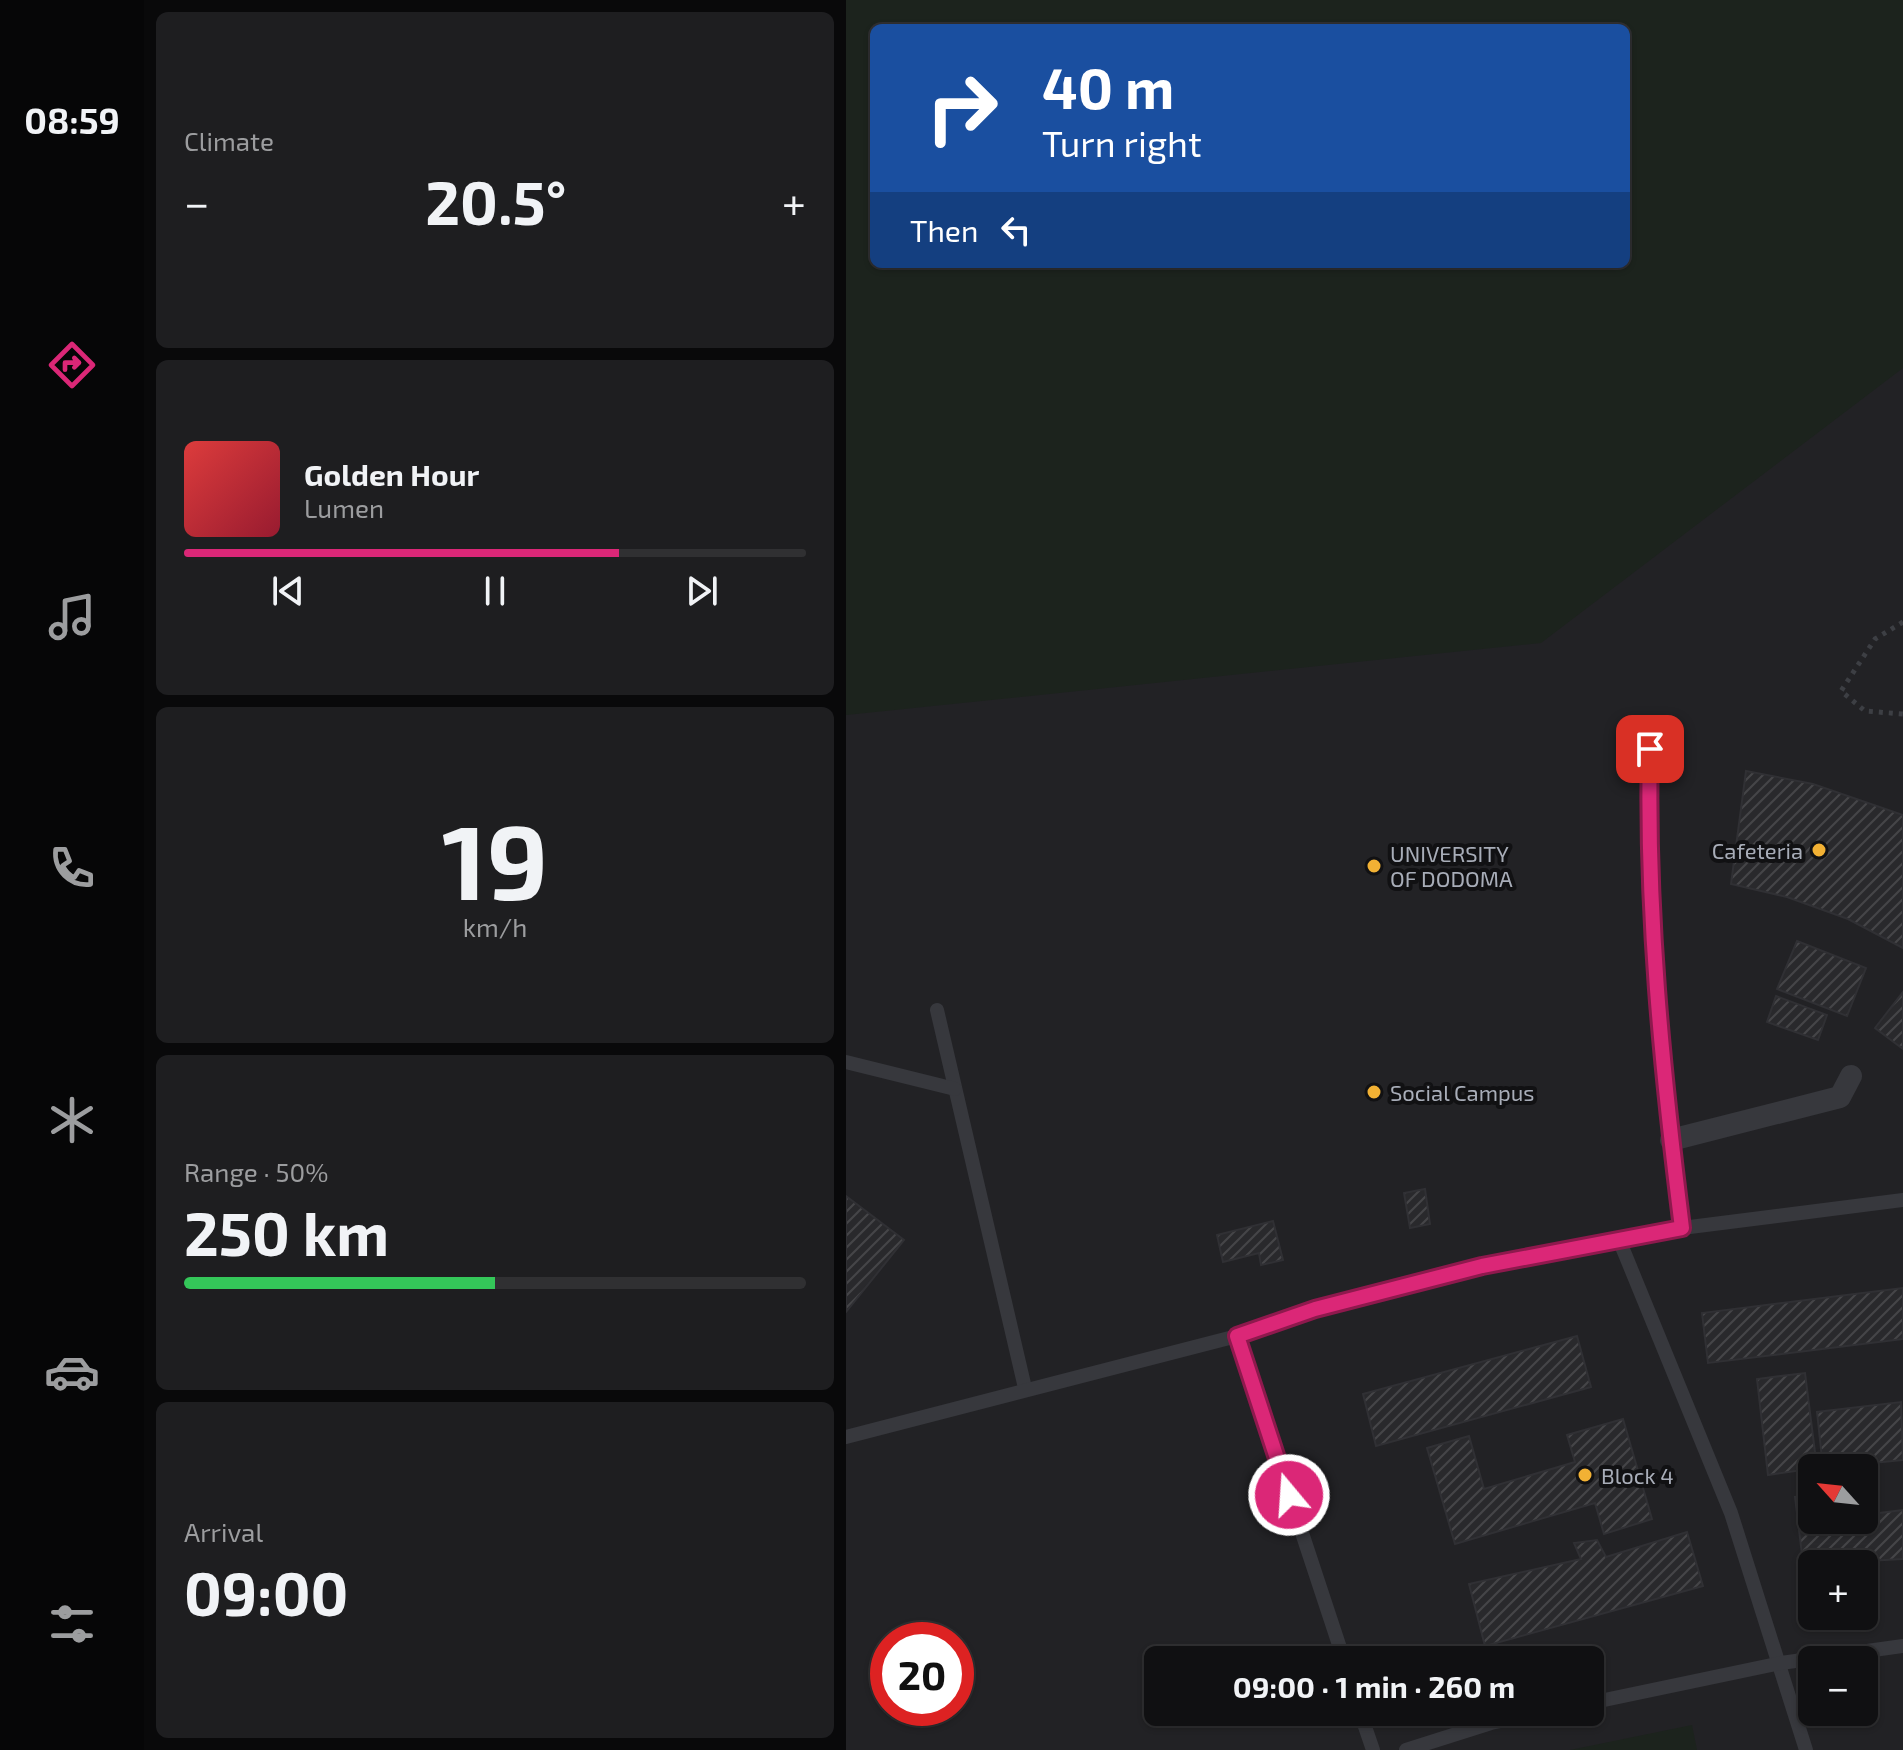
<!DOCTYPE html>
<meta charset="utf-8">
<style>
:root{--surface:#101012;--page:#1e1e20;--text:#f1f3f6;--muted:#9c9d9f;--line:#303032;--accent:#db2777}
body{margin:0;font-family:"Exo 2",sans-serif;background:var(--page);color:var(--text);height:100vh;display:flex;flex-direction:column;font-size:30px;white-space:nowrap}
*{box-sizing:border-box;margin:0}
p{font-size:26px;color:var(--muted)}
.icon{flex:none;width:44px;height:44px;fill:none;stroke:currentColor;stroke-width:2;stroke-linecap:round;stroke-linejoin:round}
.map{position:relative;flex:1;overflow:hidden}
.panel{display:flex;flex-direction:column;gap:12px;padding:12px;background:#09090a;width:702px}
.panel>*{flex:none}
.hud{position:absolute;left:24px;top:24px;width:760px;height:244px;border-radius:12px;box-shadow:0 2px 6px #0004,0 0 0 2px var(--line);background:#1a4fa0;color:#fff;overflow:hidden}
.needle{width:52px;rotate:297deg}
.buttons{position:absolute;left:952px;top:1454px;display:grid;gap:16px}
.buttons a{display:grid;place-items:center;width:80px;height:80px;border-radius:12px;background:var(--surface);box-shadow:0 2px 6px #0004,0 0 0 2px var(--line);font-size:40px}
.speed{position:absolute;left:24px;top:1622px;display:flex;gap:16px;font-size:40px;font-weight:700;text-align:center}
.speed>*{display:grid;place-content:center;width:104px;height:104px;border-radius:50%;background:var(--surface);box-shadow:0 2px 6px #0004,0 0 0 2px var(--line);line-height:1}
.speed .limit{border:12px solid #d22;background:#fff;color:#111}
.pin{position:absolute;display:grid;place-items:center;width:68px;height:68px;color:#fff;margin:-34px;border-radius:16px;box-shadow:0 4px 12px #0006}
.me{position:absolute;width:88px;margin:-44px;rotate:342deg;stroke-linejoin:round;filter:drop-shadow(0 0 6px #0008)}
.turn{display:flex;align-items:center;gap:28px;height:168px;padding:0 40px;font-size:36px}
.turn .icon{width:104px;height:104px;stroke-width:2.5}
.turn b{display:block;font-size:56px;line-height:68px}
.then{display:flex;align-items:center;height:76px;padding:0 40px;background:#0003;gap:16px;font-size:30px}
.big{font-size:60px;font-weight:700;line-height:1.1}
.panel .tile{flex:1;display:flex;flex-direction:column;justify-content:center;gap:12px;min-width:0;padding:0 28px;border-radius:12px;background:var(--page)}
.panel .dial{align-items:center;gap:0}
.dial b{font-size:104px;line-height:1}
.song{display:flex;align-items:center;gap:24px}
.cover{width:96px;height:96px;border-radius:12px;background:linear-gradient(135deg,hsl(0 70% 55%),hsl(350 70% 35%))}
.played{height:8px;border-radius:4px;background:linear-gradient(90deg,var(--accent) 70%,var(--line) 70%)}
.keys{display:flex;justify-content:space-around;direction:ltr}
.heat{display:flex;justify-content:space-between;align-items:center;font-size:44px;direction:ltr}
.charge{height:12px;border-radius:6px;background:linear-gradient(90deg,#34c759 50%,var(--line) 0)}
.trip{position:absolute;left:298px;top:1646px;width:460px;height:80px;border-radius:12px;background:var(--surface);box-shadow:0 2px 6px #0004,0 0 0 2px var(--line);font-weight:700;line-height:80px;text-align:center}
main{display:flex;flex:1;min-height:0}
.tabs{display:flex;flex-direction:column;width:144px;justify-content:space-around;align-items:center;background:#060607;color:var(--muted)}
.tabs .icon{width:56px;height:56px}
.tabs .on{color:var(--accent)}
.tabs b{font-size:36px;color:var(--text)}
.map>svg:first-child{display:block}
</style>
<main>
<nav class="tabs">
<b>08:59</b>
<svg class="icon on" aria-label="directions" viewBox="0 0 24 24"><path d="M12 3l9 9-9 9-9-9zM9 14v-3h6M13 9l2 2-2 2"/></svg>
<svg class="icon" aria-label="music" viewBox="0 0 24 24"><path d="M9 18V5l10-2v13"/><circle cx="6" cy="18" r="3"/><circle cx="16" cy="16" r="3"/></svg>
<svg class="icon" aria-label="phone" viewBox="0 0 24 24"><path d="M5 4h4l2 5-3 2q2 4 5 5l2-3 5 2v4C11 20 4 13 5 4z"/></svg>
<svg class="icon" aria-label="climate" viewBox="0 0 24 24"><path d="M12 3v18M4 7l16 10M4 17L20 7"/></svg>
<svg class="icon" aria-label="car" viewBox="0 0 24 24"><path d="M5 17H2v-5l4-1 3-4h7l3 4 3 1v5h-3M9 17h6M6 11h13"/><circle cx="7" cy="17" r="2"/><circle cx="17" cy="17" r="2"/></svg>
<svg class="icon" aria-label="filters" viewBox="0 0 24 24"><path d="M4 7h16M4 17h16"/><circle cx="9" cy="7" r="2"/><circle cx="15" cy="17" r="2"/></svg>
</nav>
<section class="panel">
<div class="tile"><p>Climate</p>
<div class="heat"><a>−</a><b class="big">20.5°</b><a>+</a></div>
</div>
<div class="tile">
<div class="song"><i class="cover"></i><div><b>Golden Hour</b><p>Lumen</p></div></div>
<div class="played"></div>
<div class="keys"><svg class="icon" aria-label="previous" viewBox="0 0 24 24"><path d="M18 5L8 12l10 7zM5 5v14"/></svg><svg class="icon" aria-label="pause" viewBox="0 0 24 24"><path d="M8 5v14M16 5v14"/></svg><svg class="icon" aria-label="next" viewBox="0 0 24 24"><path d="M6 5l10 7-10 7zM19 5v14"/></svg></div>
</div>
<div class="tile dial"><b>19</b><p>km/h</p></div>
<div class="tile"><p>Range · 50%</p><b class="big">250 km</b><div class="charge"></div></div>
<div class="tile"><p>Arrival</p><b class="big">09:00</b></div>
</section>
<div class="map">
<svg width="1057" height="1750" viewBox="0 0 1057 1750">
<defs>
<pattern id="building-hatch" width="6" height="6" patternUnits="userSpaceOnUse" patternTransform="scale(2)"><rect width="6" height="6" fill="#29292c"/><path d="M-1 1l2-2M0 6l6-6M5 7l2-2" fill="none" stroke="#454548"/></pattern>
</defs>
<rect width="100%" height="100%" fill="#161618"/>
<path fill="#222225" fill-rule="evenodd" d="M 0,0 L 1057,0 L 1057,1750 L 0,1750 ZM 28,28 L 780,28 L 780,264 L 28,264 ZM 966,1468 L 1018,1468 L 1018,1520 L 966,1520 ZM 966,1564 L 1018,1564 L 1018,1616 L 966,1616 ZM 42,1640 L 110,1640 L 110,1708 L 42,1708 ZM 312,1660 L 744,1660 L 744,1712 L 312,1712 ZM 966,1660 L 1018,1660 L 1018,1712 L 966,1712 Z"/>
<g fill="#1c231d" fill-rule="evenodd">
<path d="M 0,0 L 1057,0 L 1057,368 L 695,643 L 0,715 ZM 28,28 L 780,28 L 780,264 L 28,264 Z"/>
<polygon points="846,1725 851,1750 724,1750"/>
</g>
<g fill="url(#building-hatch)" stroke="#303034" stroke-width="2">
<polygon points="900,771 967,784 1057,815 1057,948 1002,919 941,897 885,884"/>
<polygon points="951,941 1020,968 1001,1016 931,989"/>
<polygon points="1057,992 1057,1049 1029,1028"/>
<polygon points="930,996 981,1015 972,1040 921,1022"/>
<polygon points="579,1189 584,1224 564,1228 558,1193"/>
<polygon points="0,1196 58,1240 0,1312"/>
<polygon points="427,1221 437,1260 415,1265 413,1253 377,1262 371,1235"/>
<polygon points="1057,1288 1057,1339 862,1363 856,1313"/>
<polygon points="731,1336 745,1387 530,1446 517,1394"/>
<polygon points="959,1373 971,1468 922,1475 911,1379"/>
<polygon points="1055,1402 1057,1460 977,1468 971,1412"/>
<polygon points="777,1419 806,1519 758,1534 749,1503 609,1544 581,1448 623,1436 638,1489 729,1462 721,1435"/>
<polygon points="966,1495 966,1520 1018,1520 1018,1515 1057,1510 1057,1559 966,1564 966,1570 958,1571 949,1497"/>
<polygon points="841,1532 857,1586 639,1646 623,1584 735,1559 728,1543 751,1540 760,1557"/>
</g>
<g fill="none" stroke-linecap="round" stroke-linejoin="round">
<polyline stroke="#3d3f44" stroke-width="5" stroke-dasharray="4 6" stroke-linecap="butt" points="1057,622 1029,639 995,691 1019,711 1057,714"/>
<g stroke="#37383d" stroke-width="14">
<path d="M 804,749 C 800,910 816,1069 836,1228"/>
<polyline points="91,1010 179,1388"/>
<polyline points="0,1062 109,1089"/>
<polyline points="774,1242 885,1513 960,1750"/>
<polyline points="391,1336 498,1660"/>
<polyline points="0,1437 391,1336 469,1309 658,1261 836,1228 1057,1200"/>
<polyline points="744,1703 935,1663 1057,1646"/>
<polyline points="514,1712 527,1750"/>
<polyline points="560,1750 645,1723 699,1712"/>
</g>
<polyline stroke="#37383d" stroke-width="22" points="825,1140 994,1097 1005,1076"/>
</g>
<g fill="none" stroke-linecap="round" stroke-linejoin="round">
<defs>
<path id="route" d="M 443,1495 L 391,1336 L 469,1309 L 636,1266 L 836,1228 C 816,1069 800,910 804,749"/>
</defs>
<use href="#route" stroke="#8e194d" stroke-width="20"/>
<use href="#route" stroke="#db2777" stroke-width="14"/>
</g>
<g fill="#f2b134" stroke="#111113" stroke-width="3">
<circle cx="973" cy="850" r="8"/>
<circle cx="528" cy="866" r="8"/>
<circle cx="528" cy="1092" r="8"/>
<circle cx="739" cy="1475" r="8"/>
</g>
<g text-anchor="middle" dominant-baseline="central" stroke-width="8" stroke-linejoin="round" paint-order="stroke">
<g font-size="22" fill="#a8adb8" stroke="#111113" text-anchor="start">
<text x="957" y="850" text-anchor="end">Cafeteria</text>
<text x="544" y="853">UNIVERSITY<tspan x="544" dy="25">OF DODOMA</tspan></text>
<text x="544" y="1092">Social Campus</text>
<text x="755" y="1475">Block 4</text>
</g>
</g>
</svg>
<div class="buttons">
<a><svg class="needle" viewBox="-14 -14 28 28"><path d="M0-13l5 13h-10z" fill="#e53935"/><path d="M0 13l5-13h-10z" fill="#9c9d9f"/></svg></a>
<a>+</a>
<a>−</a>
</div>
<div class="speed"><div class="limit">20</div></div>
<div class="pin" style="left:804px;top:749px;background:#d93025"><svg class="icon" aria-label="arrive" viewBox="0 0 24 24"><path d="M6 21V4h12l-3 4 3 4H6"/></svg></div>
<svg class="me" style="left:443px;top:1495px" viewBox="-20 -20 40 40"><circle r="17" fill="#db2777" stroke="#fff" stroke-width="3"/><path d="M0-11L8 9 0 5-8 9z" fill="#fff"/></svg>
<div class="trip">09:00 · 1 min · 260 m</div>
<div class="hud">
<div class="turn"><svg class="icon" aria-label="right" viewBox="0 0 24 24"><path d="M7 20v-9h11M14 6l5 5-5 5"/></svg><div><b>40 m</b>Turn right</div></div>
<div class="then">Then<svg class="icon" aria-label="left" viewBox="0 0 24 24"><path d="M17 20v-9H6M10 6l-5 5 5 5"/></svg></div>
</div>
</div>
</main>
